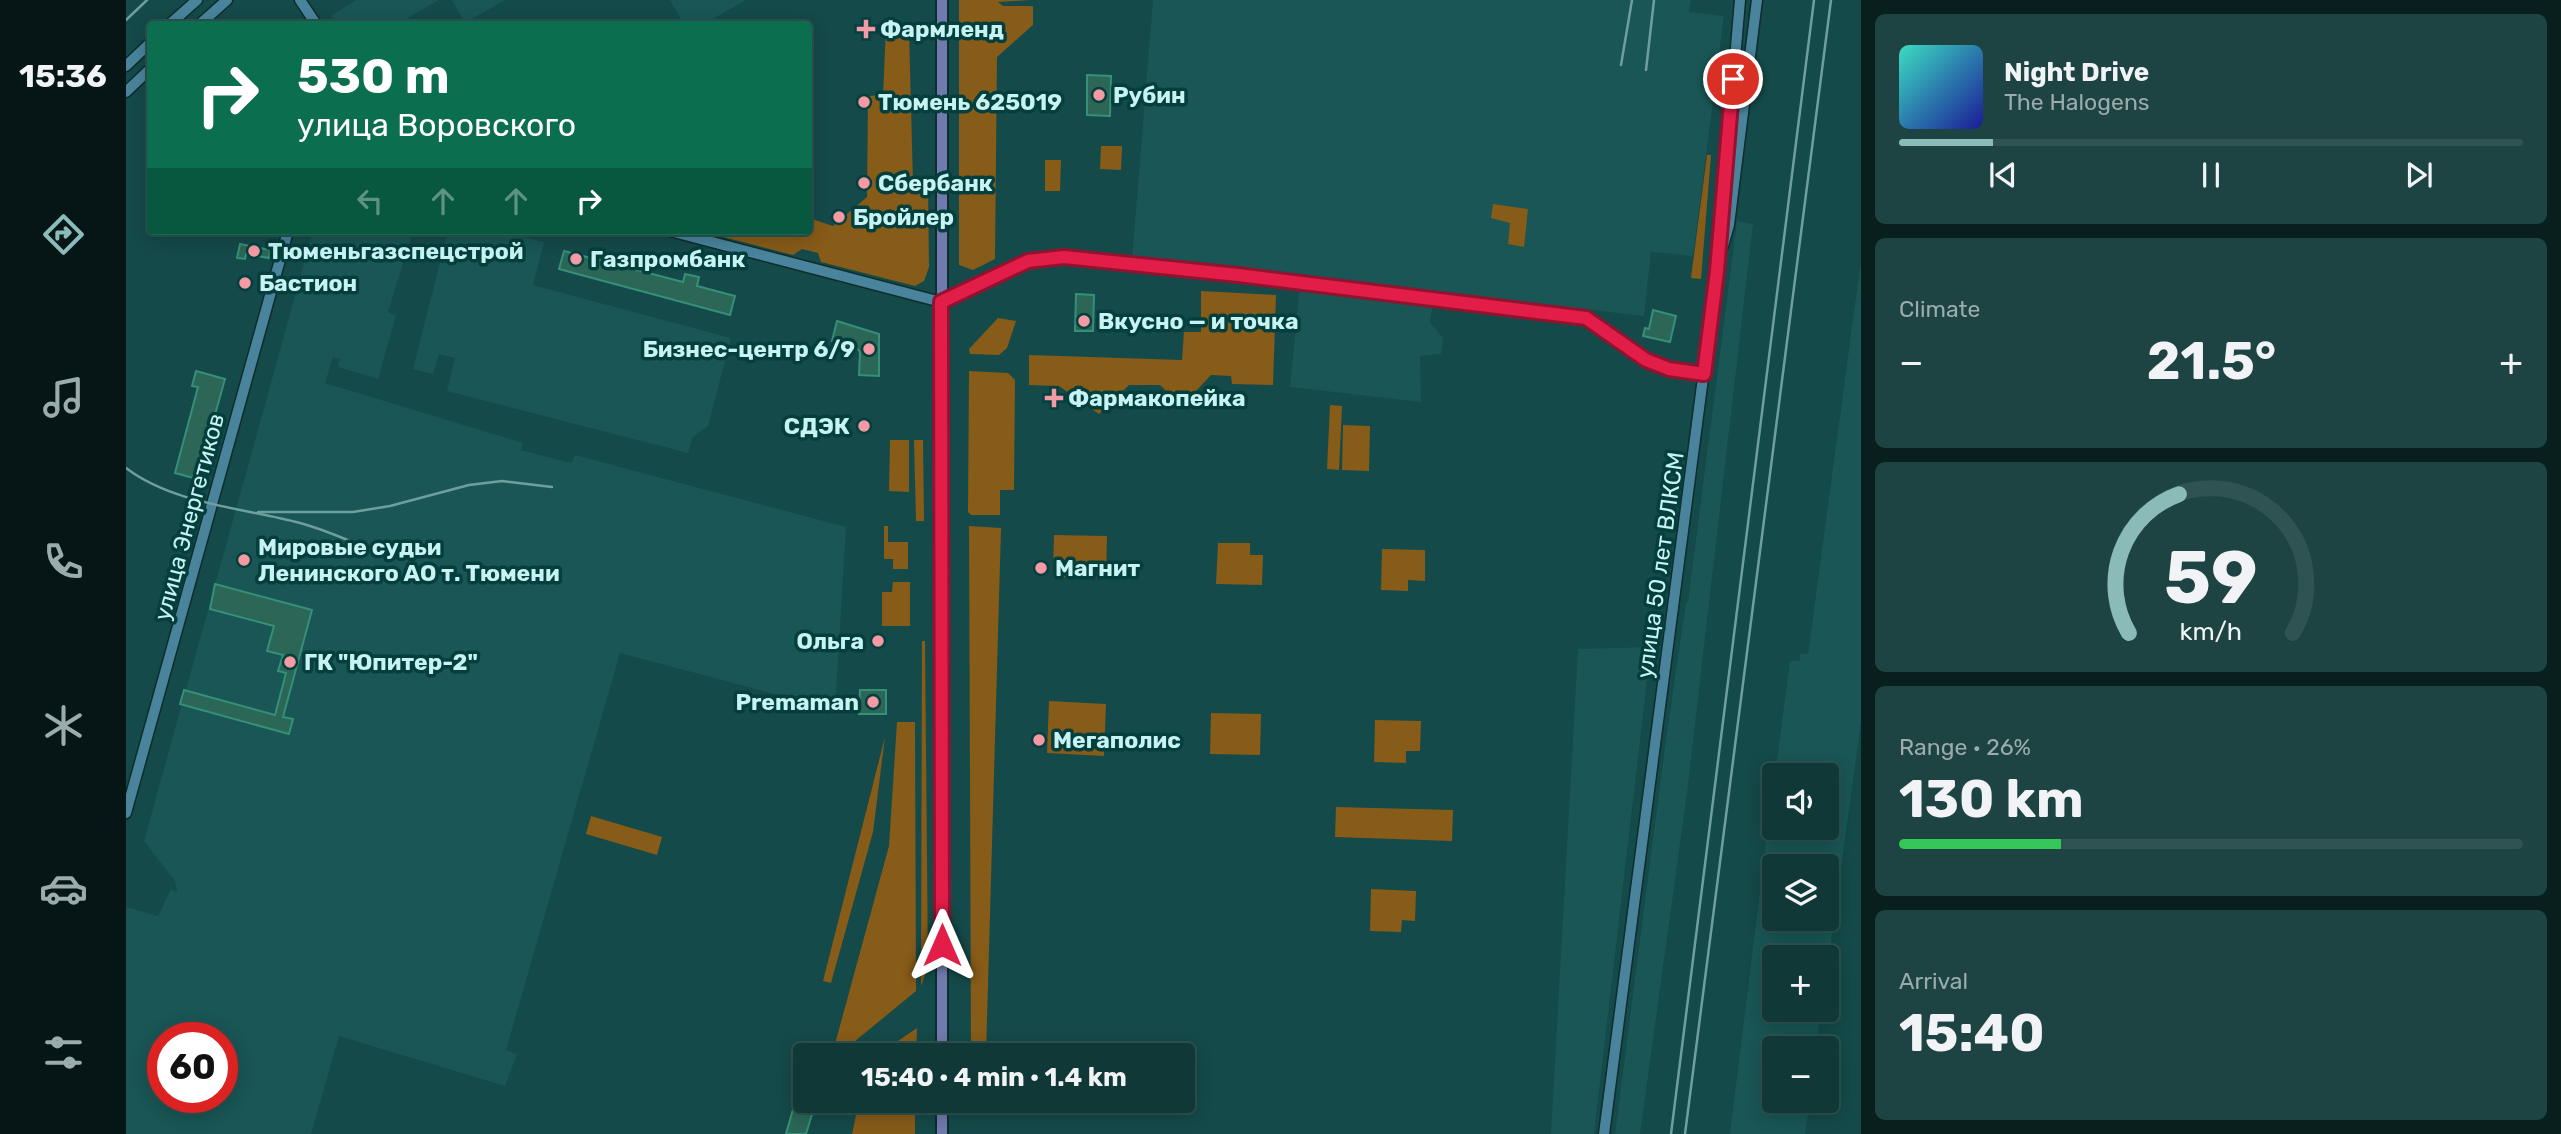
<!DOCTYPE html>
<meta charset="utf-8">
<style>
:root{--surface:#0f3837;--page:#1d4342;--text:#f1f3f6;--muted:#9bacad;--line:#2f5252;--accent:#8bbbb9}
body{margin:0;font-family:Rubik,sans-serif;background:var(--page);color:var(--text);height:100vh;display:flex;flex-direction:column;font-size:26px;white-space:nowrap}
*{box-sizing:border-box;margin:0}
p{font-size:23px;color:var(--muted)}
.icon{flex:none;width:38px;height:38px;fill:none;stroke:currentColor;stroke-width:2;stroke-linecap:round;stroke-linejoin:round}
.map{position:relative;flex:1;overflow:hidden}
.drawer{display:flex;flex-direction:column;gap:14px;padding:14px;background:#081f1e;width:700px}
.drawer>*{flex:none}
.top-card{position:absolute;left:21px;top:21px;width:665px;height:214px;border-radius:7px;box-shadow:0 4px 18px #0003,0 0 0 2px var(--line);background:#0b6e4f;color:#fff;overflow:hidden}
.tools{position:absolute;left:1636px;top:763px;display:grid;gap:14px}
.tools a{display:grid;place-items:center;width:77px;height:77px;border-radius:7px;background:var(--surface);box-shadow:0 4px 18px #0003,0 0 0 2px var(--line);font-size:35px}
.speed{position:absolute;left:21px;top:1022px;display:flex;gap:14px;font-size:35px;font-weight:700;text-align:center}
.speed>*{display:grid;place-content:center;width:91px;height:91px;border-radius:50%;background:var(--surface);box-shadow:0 4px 18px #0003,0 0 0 2px var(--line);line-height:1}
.speed .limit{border:10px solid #d22;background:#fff;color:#111}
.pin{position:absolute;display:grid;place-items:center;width:60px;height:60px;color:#fff;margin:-30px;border:4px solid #fff;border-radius:50%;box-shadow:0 2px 7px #0007}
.me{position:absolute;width:77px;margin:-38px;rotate:0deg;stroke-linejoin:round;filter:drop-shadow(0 0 5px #0008)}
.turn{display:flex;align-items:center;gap:24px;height:147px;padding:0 35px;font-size:32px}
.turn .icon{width:91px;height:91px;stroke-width:2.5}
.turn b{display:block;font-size:49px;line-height:60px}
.lanes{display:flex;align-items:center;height:66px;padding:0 35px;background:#0003;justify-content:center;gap:35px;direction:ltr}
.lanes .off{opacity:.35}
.big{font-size:52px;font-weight:700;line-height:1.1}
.drawer .tile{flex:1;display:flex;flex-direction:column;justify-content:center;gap:10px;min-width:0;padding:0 24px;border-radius:10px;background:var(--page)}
.drawer .dial{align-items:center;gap:0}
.dial svg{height:182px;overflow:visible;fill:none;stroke:var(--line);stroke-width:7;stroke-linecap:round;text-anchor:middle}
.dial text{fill:var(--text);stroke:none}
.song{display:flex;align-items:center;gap:21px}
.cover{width:84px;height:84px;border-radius:10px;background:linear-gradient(135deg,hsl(170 70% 55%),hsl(240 70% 35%))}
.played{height:7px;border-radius:4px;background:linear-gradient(90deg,var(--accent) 15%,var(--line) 15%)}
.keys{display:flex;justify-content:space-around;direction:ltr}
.heat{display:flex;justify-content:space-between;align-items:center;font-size:38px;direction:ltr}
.charge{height:10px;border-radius:5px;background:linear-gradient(90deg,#34c759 26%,var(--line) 0)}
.trip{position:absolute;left:667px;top:1043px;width:402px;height:70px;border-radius:7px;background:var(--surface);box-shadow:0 4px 18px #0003,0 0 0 2px var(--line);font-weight:700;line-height:70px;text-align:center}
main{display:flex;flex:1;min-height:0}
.menu{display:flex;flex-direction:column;width:126px;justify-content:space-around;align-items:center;background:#061616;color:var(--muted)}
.menu .icon{width:49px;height:49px}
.menu .on{color:var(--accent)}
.menu b{font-size:32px;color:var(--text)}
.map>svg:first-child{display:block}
</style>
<main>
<nav class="menu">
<b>15:36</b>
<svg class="icon on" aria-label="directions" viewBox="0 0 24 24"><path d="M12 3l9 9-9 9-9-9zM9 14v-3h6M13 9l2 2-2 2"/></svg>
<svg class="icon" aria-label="music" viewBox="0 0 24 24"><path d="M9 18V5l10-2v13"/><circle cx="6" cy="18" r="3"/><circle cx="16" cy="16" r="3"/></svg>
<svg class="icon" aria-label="phone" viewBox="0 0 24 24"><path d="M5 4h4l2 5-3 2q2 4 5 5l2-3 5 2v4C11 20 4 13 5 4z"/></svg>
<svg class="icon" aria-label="climate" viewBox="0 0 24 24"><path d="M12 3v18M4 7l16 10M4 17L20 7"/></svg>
<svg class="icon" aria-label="car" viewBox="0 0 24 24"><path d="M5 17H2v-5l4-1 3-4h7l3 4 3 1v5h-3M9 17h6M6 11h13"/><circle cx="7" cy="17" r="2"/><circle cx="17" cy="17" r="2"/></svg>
<svg class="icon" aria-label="filters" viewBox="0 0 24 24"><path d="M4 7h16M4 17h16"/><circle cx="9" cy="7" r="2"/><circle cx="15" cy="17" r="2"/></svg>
</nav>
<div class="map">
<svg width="1735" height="1134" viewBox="0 0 1735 1134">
<rect width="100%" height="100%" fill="#144a49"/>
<g fill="#195655" fill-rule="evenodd">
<polygon points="230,0 313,0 271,24 211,24 205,16"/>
<polygon points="326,0 379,0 339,23"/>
<polygon points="544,0 620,0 578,24 558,24"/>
<polygon points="1027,0 1565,0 1563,12 1598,16 1567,256 1525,252 1518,316 1309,292 1304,322 1317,338 1315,354 1294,356 1295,402 1164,387 1175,274 1006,259"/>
<polygon points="1611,221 1627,224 1561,793 1514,1134 1489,1134 1538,754 1560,602 1562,602"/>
<path d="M 187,231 L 287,231 L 262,312 L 270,316 L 252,379 L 212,367 L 214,359 L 207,357 L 199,383 L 397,443 L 395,450 L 445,463 L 449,455 L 720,527 L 709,710 L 494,653 L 380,1050 L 391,1054 L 379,1086 L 213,1036 L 185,1134 L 0,1134 L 0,907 L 32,916 L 45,889 L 51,892 L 49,881 L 18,841 ZM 37,1038 L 96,1038 L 96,1097 L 37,1097 Z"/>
<polygon points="322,231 374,231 418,242 407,285 605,338 582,426 567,437 562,453 321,391 329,358 313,354 307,374 287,369"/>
<path d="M 1735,260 L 1735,722 L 1701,970 L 1701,957 L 1648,957 L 1648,1010 L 1695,1010 L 1690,1048 L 1648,1048 L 1648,1101 L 1684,1101 L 1679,1134 L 1604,1134 L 1648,778 L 1648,828 L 1701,828 L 1701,775 L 1649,775 L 1664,661 L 1674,661 L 1674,653 L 1682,654 ZM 1648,866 L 1701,866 L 1701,919 L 1648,919 Z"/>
<polygon points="1525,647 1468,1134 1425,1134 1452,649"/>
</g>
<g fill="#875b18">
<polygon points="833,0 904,0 872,2 877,6 907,6 907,25 871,57 869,259 847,270 833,265"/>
<polygon points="760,28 783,30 787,183 802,184 803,267 798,281 789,286 695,262 692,253 676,249 667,255 590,235 591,231 682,231 683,218 707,226 741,197 742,96 757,95"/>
<polygon points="975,146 996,146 995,170 974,169"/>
<polygon points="1581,155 1585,155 1575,279 1565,278"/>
<polygon points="919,160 935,160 934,191 919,191"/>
<polygon points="1367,204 1402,209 1398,247 1382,244 1384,223 1365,218"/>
<polygon points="1075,291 1150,295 1147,385 1106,384 1105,376 1085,375 1056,406 1034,385 1003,385 973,414 933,386 903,385 903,355 1056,360 1058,332 1075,332"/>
<polygon points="872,318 890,321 881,348 873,355 844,354 843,349"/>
<polygon points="843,371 882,373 889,380 888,490 874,490 874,515 845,515 842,512"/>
<polygon points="1204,405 1216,406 1213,470 1201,469"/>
<polygon points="1217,425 1244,426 1243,471 1216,470"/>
<polygon points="764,440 783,440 783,492 763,491"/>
<polygon points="788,440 797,440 798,521 790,521"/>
<polygon points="758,526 762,526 762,542 782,542 782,569 767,569 767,559 758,559"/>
<polygon points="843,526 875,528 860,1055 845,1055"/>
<polygon points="928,535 981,536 980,578 927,577"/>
<polygon points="1092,543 1124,543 1124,555 1137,555 1136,585 1090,584"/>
<polygon points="1256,549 1299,550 1299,581 1282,580 1282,591 1255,590"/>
<polygon points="767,582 784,582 784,626 756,626 756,592 766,592"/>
<polygon points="796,641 799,641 802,967 795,986"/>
<polygon points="923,701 980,704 978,756 921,753"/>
<polygon points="1085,713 1135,714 1134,755 1084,754"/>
<polygon points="1249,720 1295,721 1294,751 1280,751 1280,763 1248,762"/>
<polygon points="771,722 789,722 790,991 717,1051 706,1055 763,846"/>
<polygon points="759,737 747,832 705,983 697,981"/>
<polygon points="1210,807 1327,810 1326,841 1209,837"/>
<polygon points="465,816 536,837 531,855 460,834"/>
<polygon points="1245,889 1290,891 1289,921 1276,920 1275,932 1244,931"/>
<polygon points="791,1028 790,1055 751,1055"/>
<polygon points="733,1101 789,1101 789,1134 726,1134"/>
</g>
<g fill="#2b6656" stroke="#368f78" stroke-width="2">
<polygon points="961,75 985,76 984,116 961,115"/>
<polygon points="114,244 144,250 143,258 120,254 119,259 111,258"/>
<polygon points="438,251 557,282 559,274 573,277 571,286 609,296 604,315 433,269"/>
<polygon points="950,294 968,295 967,331 949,331"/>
<polygon points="1527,310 1550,316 1544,342 1517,336 1519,328 1523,329"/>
<polygon points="711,321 753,334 753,376 733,375 734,352 730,347 706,341"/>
<polygon points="70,371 99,379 71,479 49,473 72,387 66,386"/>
<polygon points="89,584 186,610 157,717 167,719 163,734 54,704 58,690 149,715 160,673 152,671 157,655 141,651 148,626 84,609"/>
<polygon points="734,690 760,690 760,714 733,714"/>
<polygon points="677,1074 679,1101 690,1101 680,1134 660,1134"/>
</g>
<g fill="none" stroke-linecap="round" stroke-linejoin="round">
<defs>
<polyline id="street" points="815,302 902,261 938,257 1070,270 1460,318 1520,360 1543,369 1578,374"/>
<g id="secondary">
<polyline points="174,0 190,24"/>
<polyline points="44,24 71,0"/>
<polyline points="74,24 101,0"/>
<polyline points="0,66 24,43"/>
<polyline points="0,92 24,69"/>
<polyline points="544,231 815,302"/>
<polyline points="1597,246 1603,225 1631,0"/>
<polyline points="0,813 162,231"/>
<polyline points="1478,1134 1591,271 1614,0"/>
</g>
<g id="primary">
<polyline points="816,0 816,1055"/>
<polyline points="816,1134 816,1101"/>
</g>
</defs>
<use href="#street" stroke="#0e2d2d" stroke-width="10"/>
<use href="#secondary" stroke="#0e2d2d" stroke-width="13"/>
<use href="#primary" stroke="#0e2d2d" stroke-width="14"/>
<use href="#street" stroke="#238e8c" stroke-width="7"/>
<use href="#secondary" stroke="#49849c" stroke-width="10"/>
<use href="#primary" stroke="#707aac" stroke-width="10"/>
<g stroke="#6e9f9e" stroke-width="2.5">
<polyline points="0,20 21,0"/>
<polyline points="1495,65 1506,0"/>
<polyline points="1520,70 1528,0"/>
<path d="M 0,468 C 47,504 118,508 174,523 C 205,531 234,547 265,556"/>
<polyline points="132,512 227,512 264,506 343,485 376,481 426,487"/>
<polyline points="1545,1134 1688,0"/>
<polyline points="1559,1134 1705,0"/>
</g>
</g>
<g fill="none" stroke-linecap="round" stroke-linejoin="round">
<defs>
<polyline id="route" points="816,945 815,302 902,261 938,257 1112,275 1460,318 1520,360 1543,369 1578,374 1591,271 1607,79"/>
</defs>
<use href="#route" stroke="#92132f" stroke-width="18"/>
<use href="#route" stroke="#e11d48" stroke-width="12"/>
</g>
<g fill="#f49aa4" stroke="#043f3e" stroke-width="2.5">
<path d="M736.5 18.5h7v7h7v7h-7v7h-7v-7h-7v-7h7z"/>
<circle cx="973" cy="95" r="7"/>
<circle cx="738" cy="102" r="7"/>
<circle cx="738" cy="183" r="7"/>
<circle cx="713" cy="217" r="7"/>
<circle cx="128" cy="251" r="7"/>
<circle cx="450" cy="259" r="7"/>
<circle cx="119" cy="283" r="7"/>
<circle cx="958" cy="321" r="7"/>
<circle cx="743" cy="349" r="7"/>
<path d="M924.5 387.5h7v7h7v7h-7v7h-7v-7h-7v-7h7z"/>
<circle cx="738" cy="426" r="7"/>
<circle cx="118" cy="560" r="7"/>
<circle cx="915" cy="568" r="7"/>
<circle cx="752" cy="641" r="7"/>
<circle cx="164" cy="662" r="7"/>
<circle cx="747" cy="702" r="7"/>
<circle cx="913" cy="740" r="7"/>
</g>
<g text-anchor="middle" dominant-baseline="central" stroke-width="7" stroke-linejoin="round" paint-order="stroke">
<g font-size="23" font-weight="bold" fill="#c7f4f2" stroke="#043f3e" text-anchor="start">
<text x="754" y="29">Фармленд</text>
<text x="987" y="95">Рубин</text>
<text x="752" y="102">Тюмень 625019</text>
<text x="752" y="183">Сбербанк</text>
<text x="727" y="217">Бройлер</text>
<text x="142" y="251">Тюменьгазспецстрой</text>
<text x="464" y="259">Газпромбанк</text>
<text x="133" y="283">Бастион</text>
<text x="972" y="321">Вкусно — и точка</text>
<text x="729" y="349" text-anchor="end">Бизнес-центр 6/9</text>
<text x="942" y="398">Фармакопейка</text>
<text x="724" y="426" text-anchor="end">СДЭК</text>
<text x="132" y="547">Мировые судьи<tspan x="132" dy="26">Ленинского АО т. Тюмени</tspan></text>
<text x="929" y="568">Магнит</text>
<text x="738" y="641" text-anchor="end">Ольга</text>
<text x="178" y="662">ГК "Юпитер-2"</text>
<text x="733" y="702" text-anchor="end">Premaman</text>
<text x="927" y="740">Мегаполис</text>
</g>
<g font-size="23" fill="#c7f4f2" stroke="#043f3e">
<text transform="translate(63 517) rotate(-75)">улица Энергетиков</text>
<text transform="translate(1534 565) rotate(-82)">улица 50 лет ВЛКСМ</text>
</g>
</g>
</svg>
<div class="tools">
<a><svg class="icon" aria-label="sound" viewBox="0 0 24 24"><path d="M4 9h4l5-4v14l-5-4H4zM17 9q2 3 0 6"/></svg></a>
<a><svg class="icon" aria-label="layers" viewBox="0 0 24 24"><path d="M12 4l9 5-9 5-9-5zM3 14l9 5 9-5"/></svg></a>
<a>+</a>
<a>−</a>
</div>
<div class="speed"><div class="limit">60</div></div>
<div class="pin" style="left:1607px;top:79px;background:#d93025"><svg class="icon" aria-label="arrive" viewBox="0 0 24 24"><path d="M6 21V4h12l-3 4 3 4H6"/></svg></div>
<svg class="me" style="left:816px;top:945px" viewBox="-20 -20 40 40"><path d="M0-17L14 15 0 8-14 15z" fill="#e11d48" stroke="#fff" stroke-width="4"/></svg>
<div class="trip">15:40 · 4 min · 1.4 km</div>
<div class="top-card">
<div class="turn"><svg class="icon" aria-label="right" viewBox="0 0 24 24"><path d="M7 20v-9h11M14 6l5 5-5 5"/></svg><div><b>530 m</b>улица Воровского</div></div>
<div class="lanes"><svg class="icon off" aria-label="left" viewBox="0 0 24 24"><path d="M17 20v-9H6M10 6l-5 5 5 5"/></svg><svg class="icon off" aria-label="ahead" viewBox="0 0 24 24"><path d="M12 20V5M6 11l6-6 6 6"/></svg><svg class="icon off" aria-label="ahead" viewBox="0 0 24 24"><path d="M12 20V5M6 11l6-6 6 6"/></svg><svg class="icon" aria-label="right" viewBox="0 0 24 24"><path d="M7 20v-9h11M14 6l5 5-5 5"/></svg></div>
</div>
</div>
<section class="drawer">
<div class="tile">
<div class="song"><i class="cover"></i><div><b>Night Drive</b><p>The Halogens</p></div></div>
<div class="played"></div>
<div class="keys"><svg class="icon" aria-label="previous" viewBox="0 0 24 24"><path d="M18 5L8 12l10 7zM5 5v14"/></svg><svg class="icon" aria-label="pause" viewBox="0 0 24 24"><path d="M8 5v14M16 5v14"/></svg><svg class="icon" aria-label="next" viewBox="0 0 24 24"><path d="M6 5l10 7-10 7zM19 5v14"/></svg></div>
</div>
<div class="tile"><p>Climate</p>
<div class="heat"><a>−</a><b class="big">21.5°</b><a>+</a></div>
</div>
<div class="tile dial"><svg viewBox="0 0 100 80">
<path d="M14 69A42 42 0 1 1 86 69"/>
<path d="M14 69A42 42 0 0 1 36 8" stroke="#8bbbb9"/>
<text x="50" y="56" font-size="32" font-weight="700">59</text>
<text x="50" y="72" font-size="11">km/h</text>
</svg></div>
<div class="tile"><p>Range · 26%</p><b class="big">130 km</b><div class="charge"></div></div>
<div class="tile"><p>Arrival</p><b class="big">15:40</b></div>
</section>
</main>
